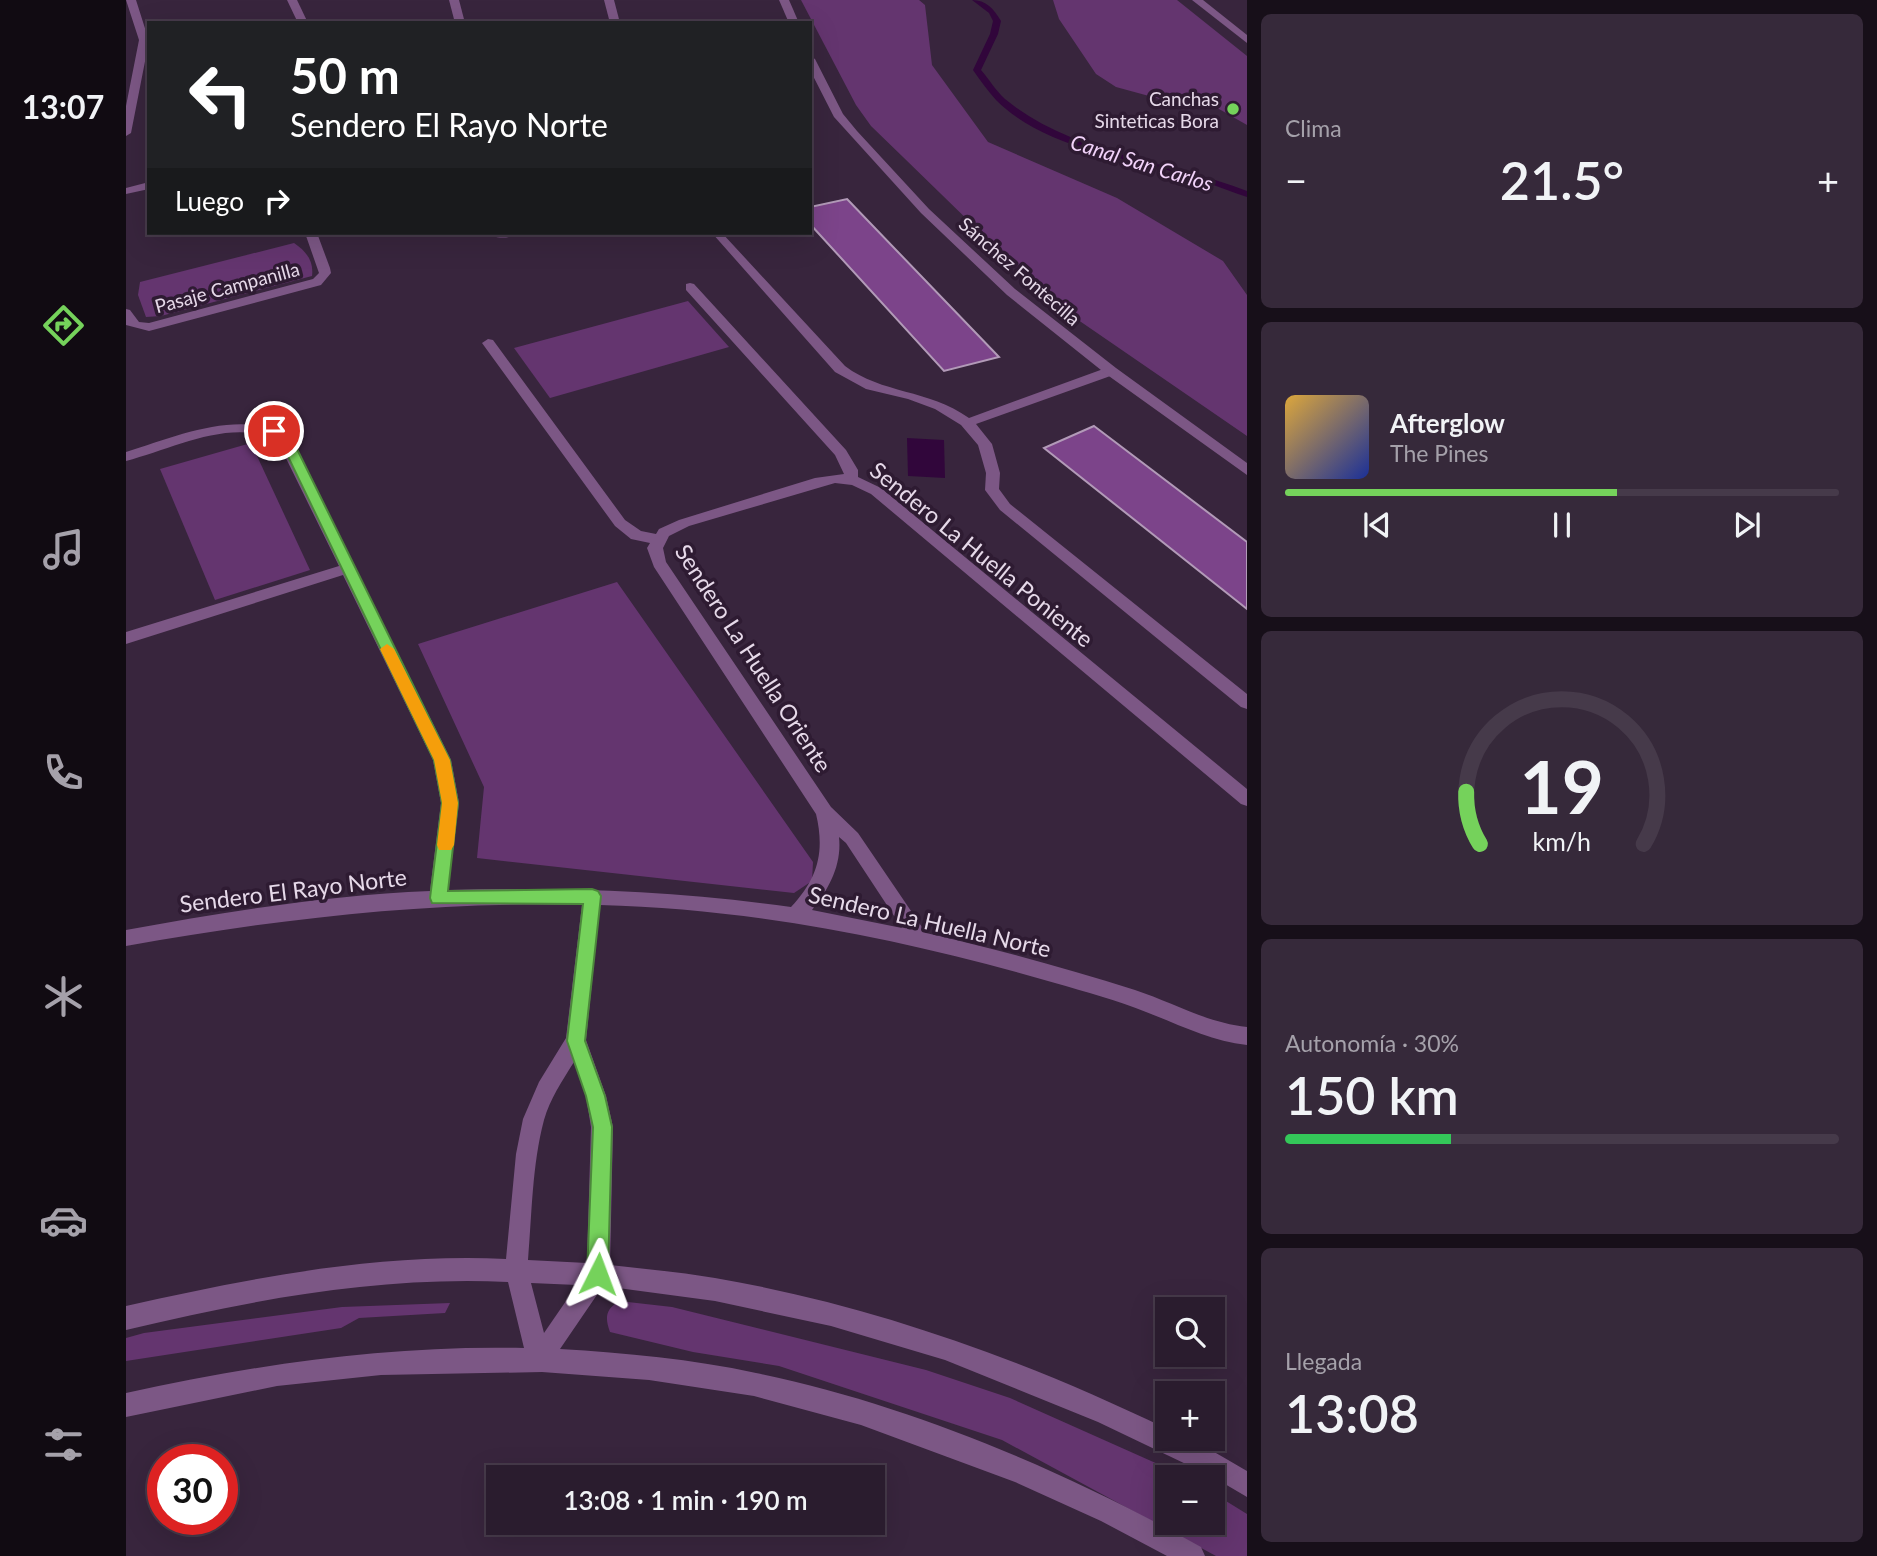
<!DOCTYPE html>
<html lang="es">
<meta charset="utf-8">
<style>
:root{--surface:#2a1c2e;--page:#36293a;--text:#f1f3f6;--muted:#a5a1aa;--line:#463a4a;--accent:#75d25b}
body{margin:0;font-family:Lato,sans-serif;background:var(--page);color:var(--text);height:100vh;display:flex;flex-direction:column;font-size:26px;white-space:nowrap}
*{box-sizing:border-box;margin:0}
p{font-size:23px;color:var(--muted)}
.icon{flex:none;width:38px;height:38px;fill:none;stroke:currentColor;stroke-width:2;stroke-linecap:round;stroke-linejoin:round}
.map{position:relative;flex:1;overflow:hidden}
.sheet{display:flex;flex-direction:column;gap:14px;padding:14px;background:#170f19;width:630px}
.sheet>*{flex:none}
.top-card{position:absolute;left:21px;top:21px;width:665px;height:214px;border-radius:0px;box-shadow:0 7px 28px #0002,0 0 0 2px var(--line);background:#202124;color:#fff;overflow:hidden}
.fabs{position:absolute;left:1029px;top:1297px;display:grid;gap:14px}
.fabs a{display:grid;place-items:center;width:70px;height:70px;border-radius:0px;background:var(--surface);box-shadow:0 7px 28px #0002,0 0 0 2px var(--line);font-size:35px}
.speed{position:absolute;left:21px;top:1444px;display:flex;gap:14px;font-size:35px;font-weight:700;text-align:center}
.speed>*{display:grid;place-content:center;width:91px;height:91px;border-radius:50%;background:var(--surface);box-shadow:0 7px 28px #0002,0 0 0 2px var(--line);line-height:1}
.speed .limit{border:10px solid #d22;background:#fff;color:#111}
.pin{position:absolute;display:grid;place-items:center;width:60px;height:60px;color:#fff;margin:-30px;border:4px solid #fff;border-radius:50%;box-shadow:0 2px 7px #0007}
.me{position:absolute;width:77px;margin:-38px;rotate:3deg;stroke-linejoin:round;filter:drop-shadow(0 0 5px #0008)}
.turn{display:flex;align-items:center;gap:24px;height:147px;padding:0 28px;font-size:32px}
.turn .icon{width:91px;height:91px;stroke-width:2.5}
.turn b{display:block;font-size:49px;line-height:60px}
.then{display:flex;align-items:center;height:66px;padding:0 28px;background:#0003;gap:14px;font-size:26px}
.big{font-size:52px;font-weight:600;line-height:1.1}
.sheet .tile{flex:1;display:flex;flex-direction:column;justify-content:center;gap:10px;min-width:0;padding:0 24px;border-radius:10px;background:var(--page)}
.sheet .dial{align-items:center;gap:0}
.dial svg{height:182px;overflow:visible;fill:none;stroke:var(--line);stroke-width:7;stroke-linecap:round;text-anchor:middle}
.dial text{fill:var(--text);stroke:none}
.song{display:flex;align-items:center;gap:21px}
.cover{width:84px;height:84px;border-radius:10px;background:linear-gradient(135deg,hsl(40 70% 55%),hsl(230 70% 35%))}
.played{height:7px;border-radius:4px;background:linear-gradient(90deg,var(--accent) 60%,var(--line) 60%)}
.keys{display:flex;justify-content:space-around;direction:ltr}
.heat{display:flex;justify-content:space-between;align-items:center;font-size:38px;direction:ltr}
.charge{height:10px;border-radius:5px;background:linear-gradient(90deg,#34c759 30%,var(--line) 0)}
.trip{position:absolute;left:360px;top:1465px;width:399px;height:70px;border-radius:0px;background:var(--surface);box-shadow:0 7px 28px #0002,0 0 0 2px var(--line);font-weight:600;line-height:70px;text-align:center}
main{display:flex;flex:1;min-height:0}
.dock{display:flex;flex-direction:column;width:126px;justify-content:space-around;align-items:center;background:#110b12;color:var(--muted)}
.dock .icon{width:49px;height:49px}
.dock .selected{color:var(--accent)}
.dock b{font-size:32px;color:var(--text)}
.map>svg:first-child{display:block}
</style>
<main>
<nav class="dock">
<b>13:07</b>
<svg class="icon selected" aria-label="directions" viewBox="0 0 24 24"><path d="M12 3l9 9-9 9-9-9zM9 14v-3h6M13 9l2 2-2 2"/></svg>
<svg class="icon" aria-label="music" viewBox="0 0 24 24"><path d="M9 18V5l10-2v13"/><circle cx="6" cy="18" r="3"/><circle cx="16" cy="16" r="3"/></svg>
<svg class="icon" aria-label="phone" viewBox="0 0 24 24"><path d="M5 4h4l2 5-3 2q2 4 5 5l2-3 5 2v4C11 20 4 13 5 4z"/></svg>
<svg class="icon" aria-label="climate" viewBox="0 0 24 24"><path d="M12 3v18M4 7l16 10M4 17L20 7"/></svg>
<svg class="icon" aria-label="car" viewBox="0 0 24 24"><path d="M5 17H2v-5l4-1 3-4h7l3 4 3 1v5h-3M9 17h6M6 11h13"/><circle cx="7" cy="17" r="2"/><circle cx="17" cy="17" r="2"/></svg>
<svg class="icon" aria-label="filters" viewBox="0 0 24 24"><path d="M4 7h16M4 17h16"/><circle cx="9" cy="7" r="2"/><circle cx="15" cy="17" r="2"/></svg>
</nav>
<div class="map">
<svg width="1121" height="1556" viewBox="0 0 1121 1556">
<rect width="100%" height="100%" fill="#38253d"/>
<g fill="#64356f">
<polygon points="675,0 793,0 799,5 806,65 862,142 991,198 1097,261 1121,295 1121,436 926,302 777,157 745,126 730,105"/>
<polygon points="927,0 1051,0 1121,56 1121,125 1065,93 1034,99 990,87 970,74 933,19"/>
<path d="M 168,243 C 180,251 188,261 186,276 L 35,316 L 20,317 L 12,295 L 14,282 Z"/>
<polygon points="562,301 603,347 424,398 388,348"/>
<polygon points="125,443 184,570 89,600 34,469"/>
<polygon points="491,582 687,862 686,881 668,893 351,858 358,787 292,644"/>
<path d="M 493,1301 L 546,1307 L 800,1370 L 884,1398 L 1061,1477 L 1041,1477 L 1041,1522 L 1087,1522 L 1087,1493 L 1121,1514 L 1121,1556 L 1090,1556 L 876,1440 L 653,1366 L 567,1352 L 484,1332 C 479,1318 479,1310 493,1301 Z"/>
<polygon points="324,1303 319,1313 233,1318 215,1328 0,1361 0,1338 18,1333 216,1307"/>
</g>
<polygon fill="#31063b" points="781,438 818,440 819,478 782,476"/>
<g fill="none" stroke-linecap="round" stroke-linejoin="round">
<path fill="#31063b" fill-rule="evenodd" d="M 846,0 C 860,0 868,9 875,21 L 872,34 L 855,70 C 863,79 870,91 879,99 C 947,155 1042,160 1121,191 L 1121,197 C 1097,189 1074,179 1049,172 C 990,156 916,146 870,100 C 862,91 854,80 847,70 L 864,34 L 867,21 L 863,13 Z"/>
</g>
<g fill="#7c448a" stroke="#b29ab8" stroke-width="2">
<polygon points="721,199 873,357 818,371 684,224 684,207"/>
<polygon points="968,426 1121,542 1121,609 918,448"/>
</g>
<g fill="none" stroke-linecap="round" stroke-linejoin="round">
<path fill="#7c5785" fill-rule="evenodd" d="M 586,233 L 596,233 L 719,366 C 756,394 802,389 843,418 L 980,368 L 990,368 L 990,374 L 850,424 L 866,444 L 874,473 L 873,489 L 884,504 L 1121,694 L 1121,709 L 1115,707 L 874,510 L 859,490 L 860,473 L 852,445 L 835,425 L 809,409 L 782,399 L 740,389 L 709,372 Z"/>
<g fill="#7c5785" fill-rule="evenodd">
<polygon points="0,0 10,0 23,41 5,133 0,136 0,106 13,40"/>
<polygon points="161,0 171,0 182,23 172,23"/>
<polygon points="323,0 333,0 339,23 329,23"/>
<polygon points="478,0 488,0 494,23 484,23"/>
<polygon points="1066,0 1077,0 1121,35 1121,43"/>
<polygon points="23,182 23,189 0,194 0,188"/>
<polygon points="179,233 191,233 204,268 205,273 195,285 23,331 0,325 0,309 4,310 13,322 23,323 187,279 193,273"/>
<path d="M 360,233 L 392,233 C 385,239 367,239 360,233 Z"/>
<path d="M 564,283 L 568,284 L 720,450 L 732,470 L 732,477 L 755,488 L 1121,789 L 1121,806 L 1115,804 L 745,494 L 726,485 L 709,483 L 563,526 L 543,536 L 537,548 L 540,562 L 705,807 L 732,833 L 800,933 C 870,949 940,968 1009,990 C 1046,1002 1081,1023 1121,1027 L 1121,1045 C 1085,1041 1054,1025 1020,1012 C 991,1000 960,992 929,983 C 781,940 629,909 474,905 L 460,1040 L 480,1096 L 487,1127 L 484,1265 C 519,1269 554,1272 589,1278 C 746,1305 899,1360 1041,1429 L 1041,1438 C 1071,1438 1096,1457 1121,1471 L 1121,1497 L 1087,1477 L 972,1422 L 819,1360 L 705,1326 L 589,1301 L 477,1286 L 434,1349 C 500,1353 566,1359 630,1373 C 782,1404 940,1471 1075,1547 L 1079,1556 L 1041,1556 L 975,1521 L 889,1482 L 735,1425 L 628,1396 L 523,1380 L 416,1372 L 255,1375 L 151,1386 L 0,1417 L 0,1393 C 132,1364 263,1345 398,1348 L 382,1282 C 251,1276 126,1300 0,1330 L 0,1306 C 125,1278 251,1253 380,1259 L 390,1154 L 397,1119 L 413,1082 L 440,1038 L 456,905 C 302,901 151,919 0,946 L 0,930 C 100,912 202,895 304,891 L 315,803 L 307,760 L 217,575 L 0,644 L 0,632 L 213,566 L 151,440 C 103,418 47,449 0,461 L 0,452 C 52,436 109,410 162,434 L 325,760 L 333,803 L 322,890 C 438,887 550,891 665,907 C 692,878 699,852 690,814 L 528,567 L 521,548 L 524,543 L 505,539 L 489,526 L 356,343 L 362,339 L 367,340 L 499,520 L 515,531 L 530,534 L 533,529 L 553,520 L 689,478 L 718,474 L 709,455 L 560,290 L 560,284 ZM 713,837 L 720,843 L 776,928 L 686,910 C 703,889 716,865 713,837 ZM 448,1062 L 460,1096 L 465,1127 L 461,1263 L 402,1260 C 406,1214 406,1165 418,1120 C 424,1099 436,1081 448,1062 ZM 405,1283 L 451,1285 L 418,1333 Z"/>
</g>
<g fill="#7c5785" fill-rule="evenodd">
<polygon points="653,0 663,0 673,23 663,23"/>
<polygon points="684,56 689,59 717,114 731,131 803,209 889,289 990,368 1121,463 1121,475 980,374 881,295 795,213 708,117 684,70"/>
</g>
</g>
<polygon fill="#75d25b" stroke="#4c883b" stroke-width="2" points="148,427 169,445 324,760 332,803 322,891 466,889 472,891 475,896 459,1041 479,1096 486,1127 482,1274 479,1282 472,1285 465,1282 461,1274 467,1127 460,1096 441,1041 457,904 306,903 304,898 316,803 308,760 157,446 142,431"/>
<polygon fill="#f59e0b" points="261,644 268,649 324,760 332,803 328,845 325,850 313,850 311,845 316,803 308,760 254,649"/>
<circle fill="#75d25b" stroke="#2e1b32" stroke-width="2.5" cx="1107" cy="109" r="7"/>
<g text-anchor="middle" dominant-baseline="central" stroke-width="7" stroke-linejoin="round" paint-order="stroke">
<g font-size="19" fill="#e6d9e9" stroke="#2e1b32" text-anchor="end">
<text x="1093" y="98">Canchas<tspan x="1093" dy="22">Sinteticas Bora</tspan></text>
</g>
<g font-size="19" fill="#e6d9e9" stroke="#2e1b32">
<text transform="translate(894 271) rotate(41)">Sánchez Fontecilla</text>
<text transform="translate(101 287) rotate(-15)">Pasaje Campanilla</text>
</g>
<g font-size="21" font-style="italic" fill="#f2d3fa" stroke="#2e1b32">
<text transform="translate(1016 162) rotate(17)">Canal San Carlos</text>
</g>
<g font-size="23" fill="#e6d9e9" stroke="#2e1b32">
<text transform="translate(856 554) rotate(39)">Sendero La Huella Poniente</text>
<text transform="translate(628 658) rotate(57)">Sendero La Huella Oriente</text>
<text transform="translate(167 890) rotate(-7)">Sendero El Rayo Norte</text>
<text transform="translate(804 921) rotate(13)">Sendero La Huella Norte</text>
</g>
</g>
</svg>
<div class="fabs">
<a><svg class="icon" aria-label="search" viewBox="0 0 24 24"><circle cx="10" cy="10" r="6"/><path d="M15 15l6 6"/></svg></a>
<a>+</a>
<a>−</a>
</div>
<div class="speed"><div class="limit">30</div></div>
<div class="pin" style="left:148px;top:431px;background:#d93025"><svg class="icon" aria-label="arrive" viewBox="0 0 24 24"><path d="M6 21V4h12l-3 4 3 4H6"/></svg></div>
<svg class="me" style="left:472px;top:1274px" viewBox="-20 -20 40 40"><path d="M0-17L14 15 0 8-14 15z" fill="#75d25b" stroke="#fff" stroke-width="4"/></svg>
<div class="trip">13:08 · 1 min · 190 m</div>
<div class="top-card">
<div class="turn"><svg class="icon" aria-label="left" viewBox="0 0 24 24"><path d="M17 20v-9H6M10 6l-5 5 5 5"/></svg><div><b>50 m</b>Sendero El Rayo Norte</div></div>
<div class="then">Luego<svg class="icon" aria-label="right" viewBox="0 0 24 24"><path d="M7 20v-9h11M14 6l5 5-5 5"/></svg></div>
</div>
</div>
<section class="sheet">
<div class="tile"><p>Clima</p>
<div class="heat"><a>−</a><b class="big">21.5°</b><a>+</a></div>
</div>
<div class="tile">
<div class="song"><i class="cover"></i><div><b>Afterglow</b><p>The Pines</p></div></div>
<div class="played"></div>
<div class="keys"><svg class="icon" aria-label="previous" viewBox="0 0 24 24"><path d="M18 5L8 12l10 7zM5 5v14"/></svg><svg class="icon" aria-label="pause" viewBox="0 0 24 24"><path d="M8 5v14M16 5v14"/></svg><svg class="icon" aria-label="next" viewBox="0 0 24 24"><path d="M6 5l10 7-10 7zM19 5v14"/></svg></div>
</div>
<div class="tile dial"><svg viewBox="0 0 100 80">
<path d="M14 69A42 42 0 1 1 86 69"/>
<path d="M14 69A42 42 0 0 1 8 46" stroke="#75d25b"/>
<text x="50" y="56" font-size="32" font-weight="700">19</text>
<text x="50" y="72" font-size="11">km/h</text>
</svg></div>
<div class="tile"><p>Autonomía · 30%</p><b class="big">150 km</b><div class="charge"></div></div>
<div class="tile"><p>Llegada</p><b class="big">13:08</b></div>
</section>
</main>
